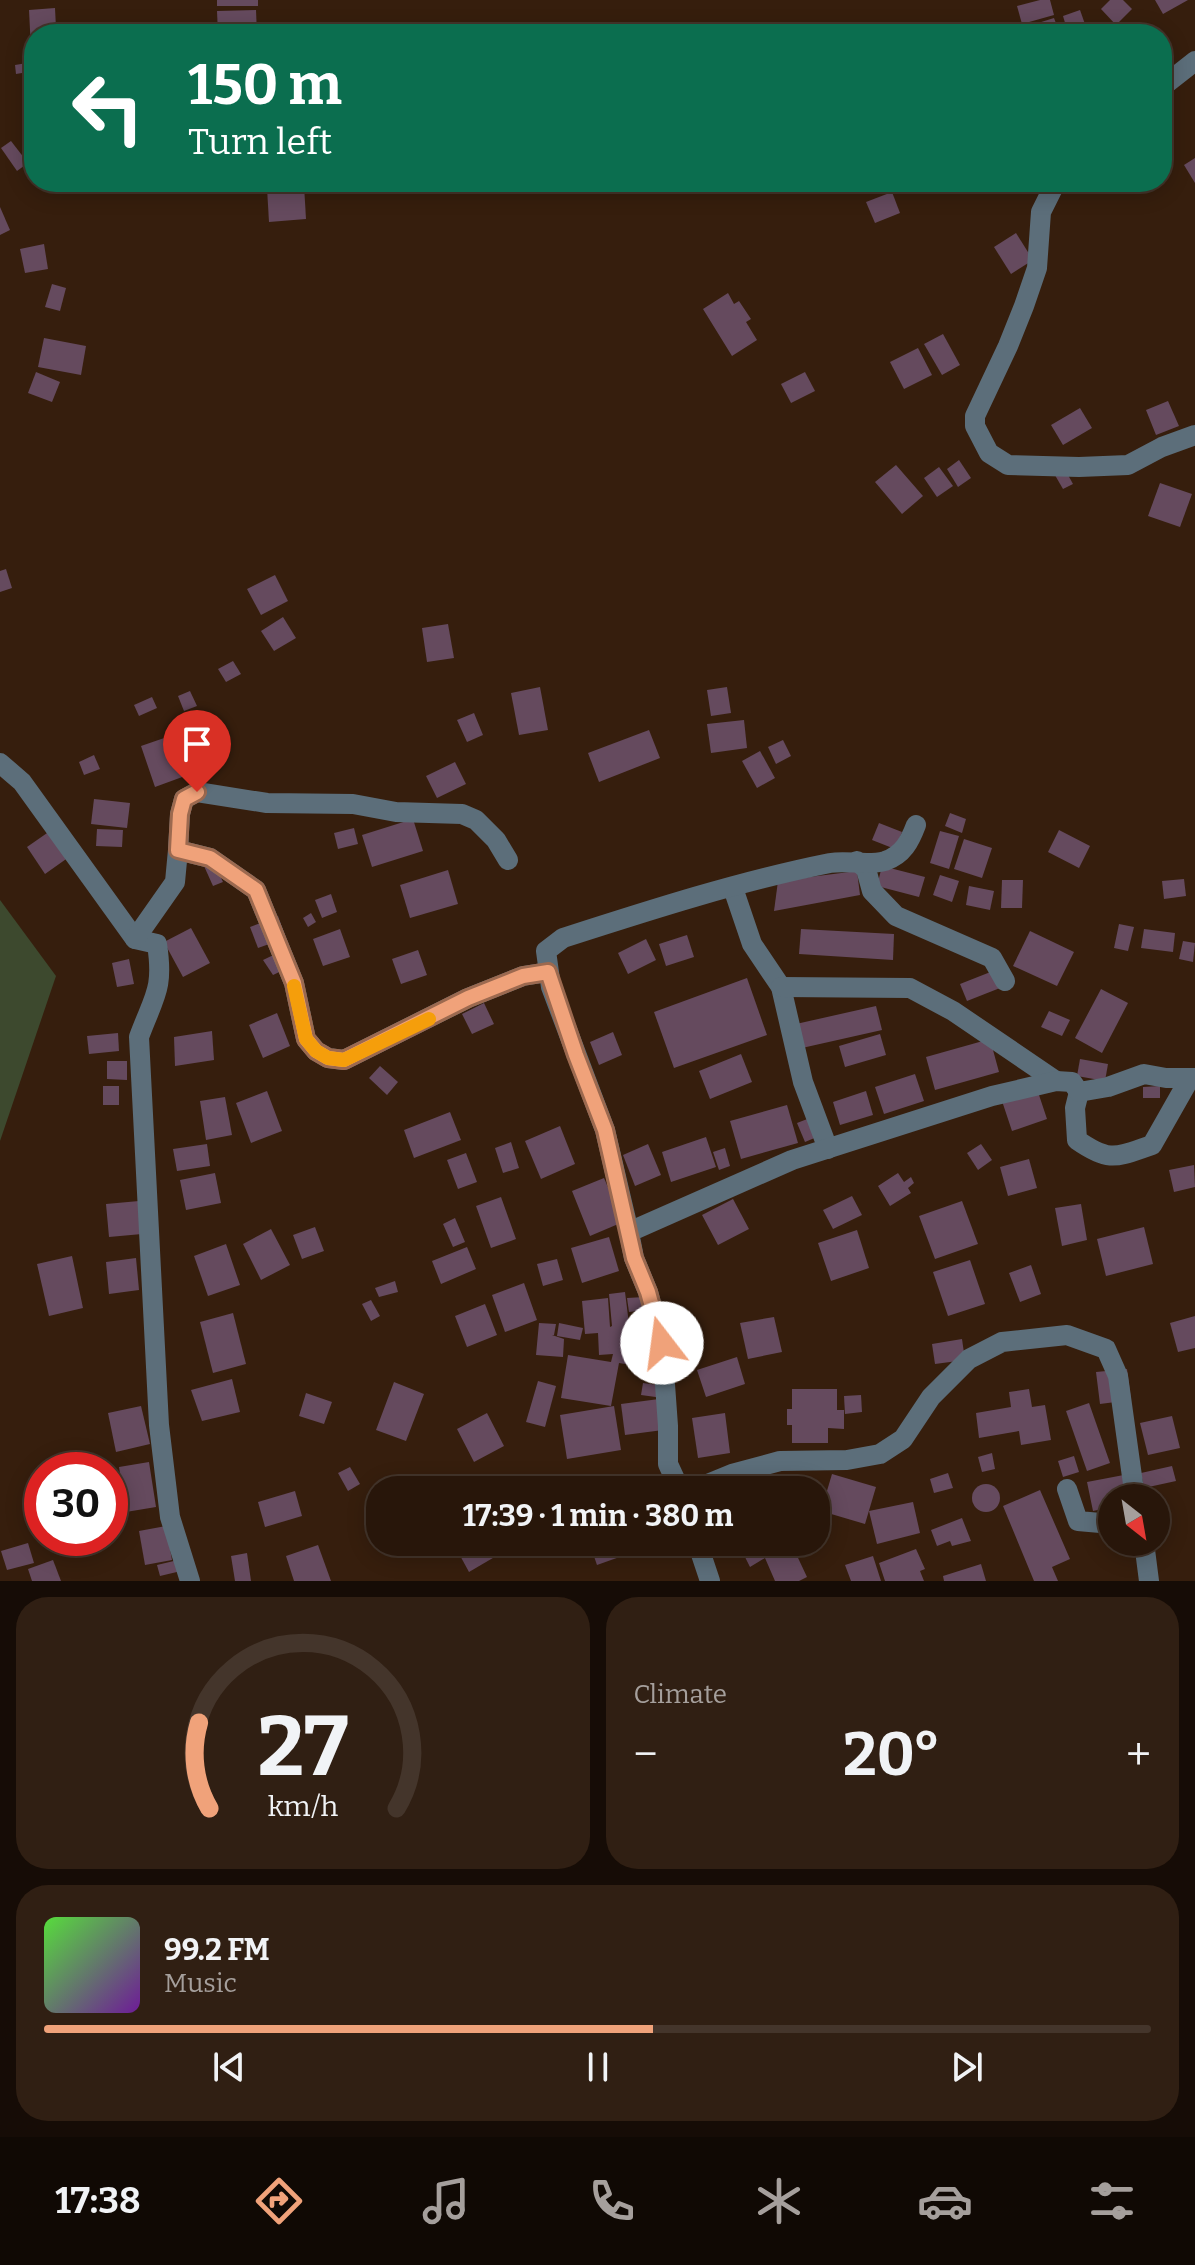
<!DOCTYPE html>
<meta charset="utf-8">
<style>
:root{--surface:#28160a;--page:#301f13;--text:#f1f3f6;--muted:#a59f9c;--line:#44352b;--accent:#f0a27a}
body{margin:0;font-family:Bitter,serif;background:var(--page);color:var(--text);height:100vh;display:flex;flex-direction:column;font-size:30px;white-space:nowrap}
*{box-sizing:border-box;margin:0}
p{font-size:26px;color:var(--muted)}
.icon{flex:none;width:44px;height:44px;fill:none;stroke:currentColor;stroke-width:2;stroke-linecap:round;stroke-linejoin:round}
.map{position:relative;height:1581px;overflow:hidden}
.side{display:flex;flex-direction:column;gap:16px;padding:16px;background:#160c06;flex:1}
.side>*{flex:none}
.top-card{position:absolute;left:24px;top:24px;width:1148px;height:168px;border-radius:32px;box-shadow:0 4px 20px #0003,0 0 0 2px var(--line);background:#0b6e4f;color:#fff;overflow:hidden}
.needle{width:52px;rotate:149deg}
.buttons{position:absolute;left:1098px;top:1484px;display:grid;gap:16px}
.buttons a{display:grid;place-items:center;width:72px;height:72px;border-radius:50%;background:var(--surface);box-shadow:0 4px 20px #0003,0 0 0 2px var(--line);font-size:40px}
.speed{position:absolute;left:24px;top:1452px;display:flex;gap:16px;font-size:40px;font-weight:700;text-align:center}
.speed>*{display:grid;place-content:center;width:104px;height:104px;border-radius:50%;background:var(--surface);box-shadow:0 4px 20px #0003,0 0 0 2px var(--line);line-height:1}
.speed .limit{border:12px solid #d22;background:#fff;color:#111}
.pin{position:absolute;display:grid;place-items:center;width:68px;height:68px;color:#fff;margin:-82px -34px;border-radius:50% 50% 50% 0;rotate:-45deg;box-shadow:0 0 8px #0007}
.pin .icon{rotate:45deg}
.me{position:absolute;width:88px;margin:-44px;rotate:345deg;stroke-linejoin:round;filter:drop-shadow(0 0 6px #0008)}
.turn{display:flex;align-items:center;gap:28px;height:168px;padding:0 32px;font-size:36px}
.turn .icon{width:104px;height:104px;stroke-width:2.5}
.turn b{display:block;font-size:56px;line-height:68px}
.big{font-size:60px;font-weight:700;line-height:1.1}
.side .tile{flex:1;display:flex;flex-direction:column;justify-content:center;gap:12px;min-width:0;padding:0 28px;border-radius:32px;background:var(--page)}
.side .dial{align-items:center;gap:0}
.dial svg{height:208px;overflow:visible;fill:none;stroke:var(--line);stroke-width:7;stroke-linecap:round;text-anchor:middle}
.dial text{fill:var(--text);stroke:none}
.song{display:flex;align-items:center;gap:24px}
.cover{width:96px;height:96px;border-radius:12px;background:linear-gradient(135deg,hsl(110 70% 55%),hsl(280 70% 35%))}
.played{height:8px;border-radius:4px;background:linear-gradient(90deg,var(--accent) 55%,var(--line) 55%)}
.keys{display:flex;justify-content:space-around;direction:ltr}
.heat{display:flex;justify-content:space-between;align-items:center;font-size:44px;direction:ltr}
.side .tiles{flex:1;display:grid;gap:16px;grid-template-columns:1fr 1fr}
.tile:last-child{grid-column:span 2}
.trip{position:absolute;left:366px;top:1476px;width:464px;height:80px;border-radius:32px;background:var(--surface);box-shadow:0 4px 20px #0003,0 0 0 2px var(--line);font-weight:700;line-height:80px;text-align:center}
.dock{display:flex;height:128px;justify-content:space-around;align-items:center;background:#100904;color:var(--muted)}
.dock .icon{width:56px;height:56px}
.dock .selected{color:var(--accent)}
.dock b{font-size:36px;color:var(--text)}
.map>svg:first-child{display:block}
</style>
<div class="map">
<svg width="1195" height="1581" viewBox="0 0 1195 1581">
<rect width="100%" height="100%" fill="#361e0d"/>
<polygon fill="#3d492e" points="0,900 56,976 0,1141"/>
<g fill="#654a5e">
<rect x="217" y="0" width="41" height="6"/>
<polygon points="1040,0 1050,0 1054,15 1022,24 1017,6"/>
<polygon points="1110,0 1123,0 1132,9 1116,25 1101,9"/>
<polygon points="1155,0 1188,0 1163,14"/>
<polygon points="55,8 56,28 66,28 66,34 34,34 34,50 31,50 29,10"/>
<polygon points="256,10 257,34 218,34 217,11"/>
<polygon points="1080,10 1086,27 1068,33 1063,16"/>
<polygon points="1054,18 1060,34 1042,34 1038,23"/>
<rect x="192" y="25" width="14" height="9"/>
<rect x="156" y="28" width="32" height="6"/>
<polygon points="27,63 28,72 16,74 15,65"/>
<polygon points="11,141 28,163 17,171 1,148"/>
<polygon points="1195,158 1195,183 1184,165"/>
<polygon points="216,182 234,182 234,190 217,190"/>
<polygon points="817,182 840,182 823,192"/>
<polygon points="1019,182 1054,182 1055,187 1021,193"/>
<polygon points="304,185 306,219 269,222 267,188"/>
<polygon points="892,192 900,213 875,223 866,202"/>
<polygon points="0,207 10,230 0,235"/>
<polygon points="1016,233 1033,260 1011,274 994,247"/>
<polygon points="44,244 48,269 25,273 20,249"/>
<polygon points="52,284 66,288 60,311 45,307"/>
<polygon points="728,293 734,304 739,301 751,319 746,322 757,340 732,356 703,309"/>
<polygon points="943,334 960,365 942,375 924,344"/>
<polygon points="44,338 86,346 81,375 38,367"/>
<polygon points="918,348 932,375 904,389 890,362"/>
<polygon points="36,372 60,382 52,402 28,393"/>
<polygon points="805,372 815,391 791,403 781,384"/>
<polygon points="1168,401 1179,426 1156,435 1146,410"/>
<polygon points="1080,408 1092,428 1063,445 1051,425"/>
<polygon points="959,460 971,478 958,487 947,469"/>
<polygon points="1062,464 1073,484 1063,489 1052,470"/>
<polygon points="896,465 923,496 902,514 875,482"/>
<polygon points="939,467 953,486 937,497 924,478"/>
<polygon points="1160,483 1192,494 1180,527 1148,516"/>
<polygon points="6,569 12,588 0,592 0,571"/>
<polygon points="275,575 288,601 261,615 247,589"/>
<polygon points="283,617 296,638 274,651 261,631"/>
<polygon points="448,624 454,658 427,662 422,628"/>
<polygon points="233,661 241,674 226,682 218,669"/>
<polygon points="540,687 548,730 519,735 511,693"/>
<polygon points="727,687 731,713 711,716 707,690"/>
<polygon points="190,691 197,706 184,711 178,696"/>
<polygon points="152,697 157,708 139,716 134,705"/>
<polygon points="474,713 483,735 467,742 457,720"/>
<polygon points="744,720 747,748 711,753 707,724"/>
<polygon points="649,730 660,758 599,782 588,753"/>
<polygon points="170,736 173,745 196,737 206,764 183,772 185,776 155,787 141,746"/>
<polygon points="783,740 791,756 776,764 768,747"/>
<polygon points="760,751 775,778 757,788 742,761"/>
<polygon points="94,755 100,769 84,775 79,762"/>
<polygon points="455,762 466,784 437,798 426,776"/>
<polygon points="94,799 130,803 127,828 91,824"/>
<polygon points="950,813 966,819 962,833 945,826"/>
<polygon points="413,819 423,851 372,867 362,835"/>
<polygon points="879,823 902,832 895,849 872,840"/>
<polygon points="354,828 358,844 338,849 334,833"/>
<polygon points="97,829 123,830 122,847 96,846"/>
<polygon points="1059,830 1090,846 1079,868 1048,852"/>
<polygon points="50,831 69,857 45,874 27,847"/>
<polygon points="940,831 959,836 949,869 930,863"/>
<polygon points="964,839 992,848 982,878 954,869"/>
<polygon points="213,861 223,882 213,886 204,866"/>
<polygon points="882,866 925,877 919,897 877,886"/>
<polygon points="448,870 458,904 410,918 400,885"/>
<polygon points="857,871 860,895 774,911 778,881"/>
<polygon points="940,875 959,881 952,902 933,895"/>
<polygon points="1184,879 1186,896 1164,899 1162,881"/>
<polygon points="1002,880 1023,880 1022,908 1001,908"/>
<polygon points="969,886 994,891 990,910 966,905"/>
<polygon points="331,894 337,912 322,918 315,900"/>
<polygon points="311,913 316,922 308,927 303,918"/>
<polygon points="278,916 286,938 258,948 250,927"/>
<polygon points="1119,924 1134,927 1128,951 1114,948"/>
<polygon points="191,928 210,963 183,977 164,942"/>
<polygon points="340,929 350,957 323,966 313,939"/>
<polygon points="801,929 894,934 893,960 799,954"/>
<polygon points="1144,929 1175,933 1173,952 1141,948"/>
<polygon points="1030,931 1074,952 1057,986 1013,966"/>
<polygon points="687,935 694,957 666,966 659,944"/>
<polygon points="646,939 656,960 628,974 618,953"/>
<polygon points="1183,941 1195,943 1193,962 1179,959"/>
<polygon points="286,949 294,965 273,975 263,960"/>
<polygon points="418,950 427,975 401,984 392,959"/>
<polygon points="129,959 134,984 117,987 112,963"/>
<polygon points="993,971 1000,988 967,1001 960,984"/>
<polygon points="747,978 767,1035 674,1068 654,1012"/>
<polygon points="1101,989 1128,1003 1102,1053 1075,1038"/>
<polygon points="484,1003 494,1024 472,1034 462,1014"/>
<polygon points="876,1006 882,1030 802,1048 796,1024"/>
<polygon points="1049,1011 1070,1020 1062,1036 1041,1027"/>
<polygon points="277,1013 290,1046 263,1058 249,1025"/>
<polygon points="212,1031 214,1060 175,1066 174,1037"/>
<polygon points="613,1032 622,1055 599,1065 590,1042"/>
<polygon points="118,1033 119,1051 89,1054 87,1036"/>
<polygon points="880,1034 886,1055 845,1067 839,1046"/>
<polygon points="990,1039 999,1072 935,1090 926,1057"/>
<polygon points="741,1054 752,1082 710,1099 699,1071"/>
<polygon points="1080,1059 1108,1064 1105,1081 1077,1076"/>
<polygon points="107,1061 127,1061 127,1080 107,1079"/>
<polygon points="380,1066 398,1082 387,1095 369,1078"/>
<polygon points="915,1074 924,1101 884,1114 875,1087"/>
<rect x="103" y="1086" width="16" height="19"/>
<polygon points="1160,1086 1160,1098 1143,1098 1143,1087"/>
<polygon points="1037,1089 1047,1119 1012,1131 1002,1101"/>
<polygon points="267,1091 282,1131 251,1143 236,1103"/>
<polygon points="866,1091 873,1115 840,1125 833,1102"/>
<polygon points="225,1097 232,1135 206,1140 200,1101"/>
<polygon points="787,1105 798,1143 741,1159 730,1121"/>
<polygon points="450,1112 461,1140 414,1158 404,1130"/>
<polygon points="815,1116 824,1134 805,1142 797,1123"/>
<polygon points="560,1126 575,1164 541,1179 525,1141"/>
<polygon points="706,1137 716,1167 671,1182 662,1152"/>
<polygon points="511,1142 519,1168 503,1173 495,1148"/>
<polygon points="207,1144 210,1166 177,1171 173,1149"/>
<polygon points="648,1144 661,1175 635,1186 623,1155"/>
<polygon points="981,1144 992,1160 978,1170 967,1153"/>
<polygon points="725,1148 730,1166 719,1170 713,1152"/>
<polygon points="466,1153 477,1182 458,1189 447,1160"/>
<polygon points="1029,1159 1037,1188 1008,1196 1000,1167"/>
<polygon points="1194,1165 1195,1187 1174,1192 1169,1170"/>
<polygon points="215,1173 221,1203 186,1210 180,1180"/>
<polygon points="898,1173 904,1182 911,1177 914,1183 908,1188 911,1193 890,1206 878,1186"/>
<polygon points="604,1178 623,1222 590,1236 572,1191"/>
<polygon points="852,1196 862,1215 833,1229 823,1210"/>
<polygon points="501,1197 516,1239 491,1248 476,1206"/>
<polygon points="733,1199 749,1229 718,1245 702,1215"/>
<polygon points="139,1201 142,1234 109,1237 106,1204"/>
<polygon points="962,1201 978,1244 935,1259 919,1216"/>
<polygon points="1081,1204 1087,1240 1062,1246 1055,1208"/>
<polygon points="455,1218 465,1242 453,1247 443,1224"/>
<polygon points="315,1227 324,1251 302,1259 293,1235"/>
<polygon points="1144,1227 1153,1264 1106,1276 1097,1239"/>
<polygon points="271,1229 290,1265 261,1280 243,1244"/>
<polygon points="857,1230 869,1268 831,1281 818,1243"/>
<polygon points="609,1237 619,1271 582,1283 571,1248"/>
<polygon points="226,1244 240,1285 208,1296 194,1256"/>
<polygon points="467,1247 476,1269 441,1284 432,1261"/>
<polygon points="72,1256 83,1308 49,1316 37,1264"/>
<polygon points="136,1258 139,1290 109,1294 106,1262"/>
<polygon points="557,1259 563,1280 543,1286 537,1264"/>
<polygon points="970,1260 985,1304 948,1316 933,1272"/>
<polygon points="1031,1265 1041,1294 1020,1302 1009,1273"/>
<polygon points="395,1281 398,1292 379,1297 375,1288"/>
<polygon points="524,1283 537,1320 505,1332 492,1295"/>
<polygon points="625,1292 629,1324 625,1325 627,1346 634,1348 631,1365 619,1363 611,1406 561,1398 568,1355 611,1362 613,1354 599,1355 598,1333 585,1334 582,1301 608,1298 610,1327 612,1326 609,1294"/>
<polygon points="644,1297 645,1310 629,1312 627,1298"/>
<polygon points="371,1300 380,1316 371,1321 362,1304"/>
<polygon points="485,1304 497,1335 467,1347 455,1316"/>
<polygon points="233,1313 246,1364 213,1373 200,1322"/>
<polygon points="1195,1316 1195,1348 1178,1352 1170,1323"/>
<polygon points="774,1317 782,1352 748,1359 740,1323"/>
<polygon points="539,1323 556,1324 554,1335 552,1335 564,1339 563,1357 536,1355"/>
<polygon points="559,1323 583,1328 580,1340 557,1336"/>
<polygon points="962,1339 965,1360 935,1364 932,1344"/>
<polygon points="737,1357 745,1384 706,1397 697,1370"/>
<polygon points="1127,1369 1131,1400 1100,1404 1096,1372"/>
<polygon points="232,1379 240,1412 202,1421 191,1390"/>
<polygon points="538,1381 556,1386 545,1427 526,1422"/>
<polygon points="394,1382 424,1394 406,1441 376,1430"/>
<polygon points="643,1383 665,1386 663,1398 641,1395"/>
<polygon points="792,1389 837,1389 837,1410 844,1410 844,1429 828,1428 828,1443 792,1443 792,1425 787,1425 787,1409 792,1409"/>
<polygon points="1029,1389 1032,1407 1045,1405 1051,1440 1021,1445 1019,1431 979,1438 976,1413 1011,1407 1009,1392"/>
<polygon points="306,1393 332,1402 324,1424 299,1416"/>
<polygon points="861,1395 862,1412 845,1414 844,1396"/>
<polygon points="659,1399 663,1430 625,1435 621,1404"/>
<polygon points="1089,1403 1110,1463 1087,1471 1066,1411"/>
<polygon points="141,1406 150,1444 116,1452 108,1413"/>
<polygon points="614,1406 621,1450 567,1459 560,1415"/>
<polygon points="487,1413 504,1446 474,1462 457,1429"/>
<polygon points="725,1413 730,1453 698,1458 692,1418"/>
<polygon points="1172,1416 1180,1448 1148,1455 1140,1423"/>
<polygon points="992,1453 995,1469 982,1472 978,1457"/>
<polygon points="1074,1456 1079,1472 1063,1477 1058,1461"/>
<polygon points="149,1462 156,1507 126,1512 119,1467"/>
<polygon points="1172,1466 1176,1481 1144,1488 1141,1473"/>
<polygon points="350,1467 360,1484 348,1491 338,1473"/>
<polygon points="948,1473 953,1488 934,1493 930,1479"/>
<polygon points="471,1474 497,1481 495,1490 467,1490"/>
<polygon points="832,1474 876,1487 865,1524 821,1511"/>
<polygon points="1129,1474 1134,1498 1112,1498 1112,1507 1093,1511 1087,1482"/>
<circle cx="986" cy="1498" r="14"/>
<polygon points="1040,1490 1070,1559 1052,1567 1058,1581 1034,1581 1003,1506"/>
<polygon points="295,1491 302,1516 265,1527 258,1502"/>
<polygon points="913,1502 920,1533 877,1544 869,1511"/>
<polygon points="962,1518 971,1541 952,1546 950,1541 937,1546 931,1530"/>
<polygon points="166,1526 172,1560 145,1565 139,1531"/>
<polygon points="471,1542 490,1542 498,1555 469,1572 457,1550"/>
<polygon points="520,1542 547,1542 528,1555"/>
<polygon points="589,1542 624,1542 628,1554 597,1565"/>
<polygon points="28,1543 34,1563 7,1570 1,1551"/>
<polygon points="791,1543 807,1577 799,1581 775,1581 765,1558 750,1567 745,1557 761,1547 765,1555"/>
<polygon points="318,1545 331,1581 294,1581 286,1556"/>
<polygon points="916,1549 925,1569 920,1571 924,1581 885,1581 879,1563"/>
<polygon points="247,1553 251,1581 235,1581 231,1556"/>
<polygon points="873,1556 881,1581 851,1581 845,1565"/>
<polygon points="53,1560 61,1581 32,1581 28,1569"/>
<polygon points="178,1560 181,1571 160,1576 157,1565"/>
<polygon points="981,1564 986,1581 944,1581 943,1576"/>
</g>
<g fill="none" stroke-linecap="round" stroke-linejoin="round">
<g stroke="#5c6e7a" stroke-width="20">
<polyline points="1162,87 1195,61"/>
<polyline points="1056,182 1041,212 1037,268 1024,306 1008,346 975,416 975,426 989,453 1008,465 1079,467 1128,465 1162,447 1195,435"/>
<path d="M 0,763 L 22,782 L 135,939 L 157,944 C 164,990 154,996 139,1037 L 159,1425 L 170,1517 L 190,1581"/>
<polyline points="508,860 496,840 476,820 462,814 396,812 353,804 267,803 197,792 184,799 180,814 178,850 210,858 256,890 294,983 306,1039 316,1051 328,1058 344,1060 468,998 523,976 548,972"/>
<polyline points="857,861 866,869 872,891 896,916 992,958 1005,981"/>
<polyline points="733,888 752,944 781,987 803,1082 828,1149"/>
<polyline points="135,939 175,882 178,850"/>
<polyline points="781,987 910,988 953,1011 1056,1081"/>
<path d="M 1079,1092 L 1075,1108 L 1077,1140 C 1110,1163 1116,1157 1152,1145 L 1190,1078"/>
<path d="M 629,1232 L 605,1130 L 551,987 L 546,951 L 563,938 C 650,910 740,881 830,863 C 848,860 868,866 885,861 C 903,855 910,841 916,825"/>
<polyline points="1067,1489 1078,1521 1112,1524"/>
<polyline points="680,1490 668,1464 668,1426 662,1343 648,1292 634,1258 629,1232 792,1160 992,1096 1056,1081 1072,1082 1079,1092 1108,1087 1144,1074 1166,1078 1195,1078"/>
<polyline points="693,1490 732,1474 780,1461 847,1460 880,1454 903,1439 931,1397 969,1359 1002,1342 1067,1335 1106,1349 1118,1376 1135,1498"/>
<polyline points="697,1542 710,1581"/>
<polyline points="1144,1542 1149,1581"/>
</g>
</g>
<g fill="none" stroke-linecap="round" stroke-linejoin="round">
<defs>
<polyline id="route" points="197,792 184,799 180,814 178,850 210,858 256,890 294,983 306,1039 316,1051 328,1058 344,1060 468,998 523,976 548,972 576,1055 605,1130 634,1258 648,1292 662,1343"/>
</defs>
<use href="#route" stroke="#9c694f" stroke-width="20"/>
<use href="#route" stroke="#f0a27a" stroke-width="14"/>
<polyline stroke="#f59e0b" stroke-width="14" points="294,986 306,1039 316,1051 328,1058 344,1060 429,1019"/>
</g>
</svg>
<div class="buttons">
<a><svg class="needle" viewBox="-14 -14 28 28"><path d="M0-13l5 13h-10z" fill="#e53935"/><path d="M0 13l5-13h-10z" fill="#a59f9c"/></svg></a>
</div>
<div class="speed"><div class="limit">30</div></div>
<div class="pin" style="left:197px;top:792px;background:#d93025"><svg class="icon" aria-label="arrive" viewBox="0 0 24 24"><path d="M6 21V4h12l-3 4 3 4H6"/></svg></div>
<svg class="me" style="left:662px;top:1343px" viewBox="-20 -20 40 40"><circle r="19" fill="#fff"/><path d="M0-13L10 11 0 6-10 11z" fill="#f0a27a"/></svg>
<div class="trip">17:39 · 1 min · 380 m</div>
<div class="top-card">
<div class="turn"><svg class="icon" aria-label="left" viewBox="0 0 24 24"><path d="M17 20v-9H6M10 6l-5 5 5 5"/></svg><div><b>150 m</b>Turn left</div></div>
</div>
</div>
<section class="side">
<div class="tiles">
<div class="tile dial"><svg viewBox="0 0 100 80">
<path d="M14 69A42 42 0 1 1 86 69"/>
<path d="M14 69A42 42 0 0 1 10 36" stroke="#f0a27a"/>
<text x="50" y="56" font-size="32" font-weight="700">27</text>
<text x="50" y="72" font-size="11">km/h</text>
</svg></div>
<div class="tile"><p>Climate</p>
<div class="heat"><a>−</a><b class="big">20°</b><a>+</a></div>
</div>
<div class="tile">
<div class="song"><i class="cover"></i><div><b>99.2 FM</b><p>Music</p></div></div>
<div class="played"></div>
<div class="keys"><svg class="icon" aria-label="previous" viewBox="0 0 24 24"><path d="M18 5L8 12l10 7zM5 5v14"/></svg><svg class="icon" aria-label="pause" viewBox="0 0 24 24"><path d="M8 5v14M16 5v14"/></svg><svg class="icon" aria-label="next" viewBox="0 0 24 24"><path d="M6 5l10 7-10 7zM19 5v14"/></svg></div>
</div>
</div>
</section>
<nav class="dock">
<b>17:38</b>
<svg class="icon selected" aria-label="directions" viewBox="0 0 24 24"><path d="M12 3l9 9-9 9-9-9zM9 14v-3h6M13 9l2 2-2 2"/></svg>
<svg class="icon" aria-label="music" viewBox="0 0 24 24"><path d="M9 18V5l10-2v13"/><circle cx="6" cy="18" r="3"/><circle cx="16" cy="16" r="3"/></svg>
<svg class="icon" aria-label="phone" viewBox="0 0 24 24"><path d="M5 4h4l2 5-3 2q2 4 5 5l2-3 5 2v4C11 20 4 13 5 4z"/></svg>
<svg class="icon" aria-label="climate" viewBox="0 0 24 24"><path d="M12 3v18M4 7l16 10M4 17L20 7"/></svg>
<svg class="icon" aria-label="car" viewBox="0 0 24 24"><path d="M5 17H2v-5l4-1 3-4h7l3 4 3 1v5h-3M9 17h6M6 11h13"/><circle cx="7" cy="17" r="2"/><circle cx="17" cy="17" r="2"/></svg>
<svg class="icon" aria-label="filters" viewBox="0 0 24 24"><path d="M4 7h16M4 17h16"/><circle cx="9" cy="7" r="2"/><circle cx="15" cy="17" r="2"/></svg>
</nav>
